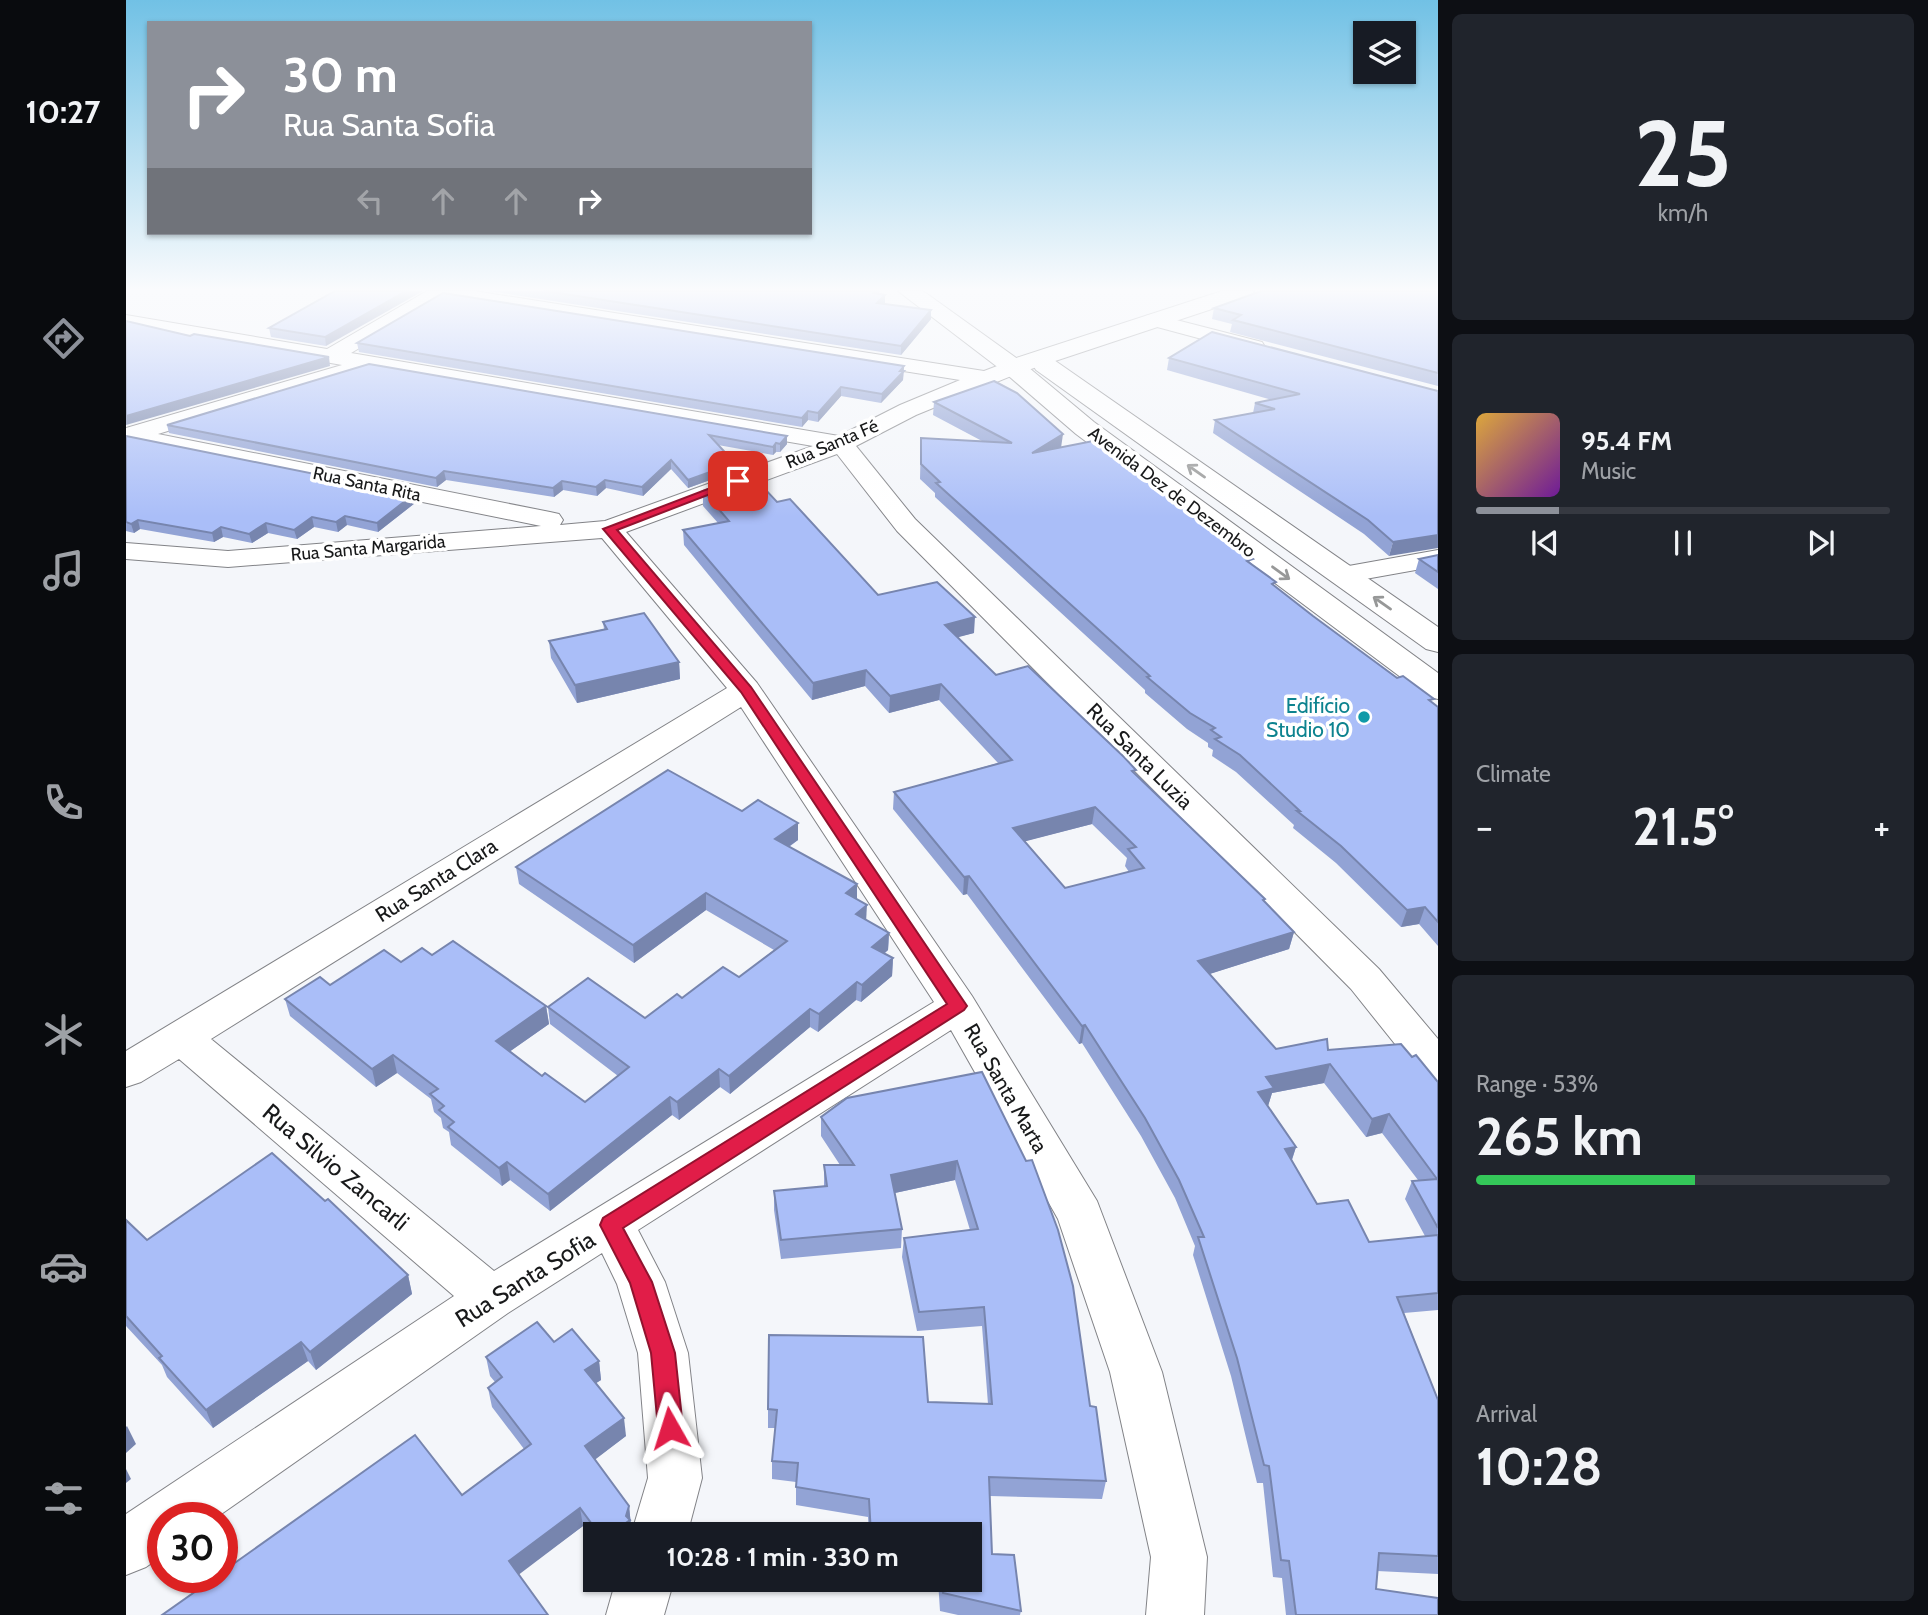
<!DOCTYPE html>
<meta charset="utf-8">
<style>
:root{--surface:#171b24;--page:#20242c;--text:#f1f3f6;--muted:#9ea1a6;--line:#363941;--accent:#8c9099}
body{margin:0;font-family:Cabin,sans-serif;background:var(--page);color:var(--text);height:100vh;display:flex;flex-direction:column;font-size:26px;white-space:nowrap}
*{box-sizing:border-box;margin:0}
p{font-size:23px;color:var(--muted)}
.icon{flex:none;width:38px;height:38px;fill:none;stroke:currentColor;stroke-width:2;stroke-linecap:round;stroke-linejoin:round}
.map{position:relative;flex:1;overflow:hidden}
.panel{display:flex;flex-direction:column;gap:14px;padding:14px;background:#0d0f14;width:490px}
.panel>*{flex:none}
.guide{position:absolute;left:21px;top:21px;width:665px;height:214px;border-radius:0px;box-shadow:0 2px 5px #0004;background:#8c9099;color:#fff;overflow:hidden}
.buttons{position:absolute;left:1227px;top:21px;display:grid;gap:14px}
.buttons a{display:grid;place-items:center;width:63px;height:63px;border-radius:0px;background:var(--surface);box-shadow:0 2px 5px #0004;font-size:35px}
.speed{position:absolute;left:21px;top:1502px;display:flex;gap:14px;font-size:35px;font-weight:700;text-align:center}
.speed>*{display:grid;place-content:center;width:91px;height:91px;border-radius:50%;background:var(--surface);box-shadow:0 2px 5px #0004;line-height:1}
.speed .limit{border:10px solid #d22;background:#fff;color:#111}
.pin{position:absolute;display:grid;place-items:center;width:60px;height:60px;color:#fff;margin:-30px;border-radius:14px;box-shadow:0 4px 10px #0006}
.me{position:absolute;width:77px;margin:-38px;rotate:354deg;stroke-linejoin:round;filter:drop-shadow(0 0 5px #0008)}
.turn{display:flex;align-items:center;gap:24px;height:147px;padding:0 21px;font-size:32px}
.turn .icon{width:91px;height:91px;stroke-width:2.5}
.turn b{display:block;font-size:49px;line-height:60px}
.lanes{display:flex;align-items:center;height:66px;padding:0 21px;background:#0003;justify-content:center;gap:35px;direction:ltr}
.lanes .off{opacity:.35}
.big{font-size:52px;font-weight:700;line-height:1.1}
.panel .card{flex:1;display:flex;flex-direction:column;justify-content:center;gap:10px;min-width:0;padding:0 24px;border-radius:10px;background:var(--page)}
.panel .dial{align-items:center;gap:0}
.dial b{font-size:91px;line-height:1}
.song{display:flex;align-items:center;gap:21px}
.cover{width:84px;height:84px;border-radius:10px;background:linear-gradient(135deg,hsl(40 70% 55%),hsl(280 70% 35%))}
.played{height:7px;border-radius:4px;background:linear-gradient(90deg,var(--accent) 20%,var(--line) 20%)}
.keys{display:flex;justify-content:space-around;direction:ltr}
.heat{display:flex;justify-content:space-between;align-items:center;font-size:38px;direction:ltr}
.charge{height:10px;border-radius:5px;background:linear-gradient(90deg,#34c759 53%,var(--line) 0)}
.trip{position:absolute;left:457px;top:1522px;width:399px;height:70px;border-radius:0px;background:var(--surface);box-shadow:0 2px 5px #0004;font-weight:700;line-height:70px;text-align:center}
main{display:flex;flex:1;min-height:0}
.menu{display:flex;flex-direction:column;width:126px;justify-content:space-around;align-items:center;background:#090b0e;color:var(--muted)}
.menu .icon{width:49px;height:49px}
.menu .current{color:var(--accent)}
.menu b{font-size:32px;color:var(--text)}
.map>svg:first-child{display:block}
</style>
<main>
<nav class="menu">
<b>10:27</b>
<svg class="icon current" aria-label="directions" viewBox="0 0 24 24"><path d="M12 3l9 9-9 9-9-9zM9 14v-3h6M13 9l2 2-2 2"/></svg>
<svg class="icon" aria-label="music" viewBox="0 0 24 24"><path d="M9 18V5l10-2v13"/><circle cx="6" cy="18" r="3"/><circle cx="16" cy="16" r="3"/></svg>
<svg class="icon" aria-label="phone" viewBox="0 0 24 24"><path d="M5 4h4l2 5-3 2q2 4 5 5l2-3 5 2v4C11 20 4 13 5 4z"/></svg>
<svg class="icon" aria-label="climate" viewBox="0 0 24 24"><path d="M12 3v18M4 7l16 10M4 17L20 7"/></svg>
<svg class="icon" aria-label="car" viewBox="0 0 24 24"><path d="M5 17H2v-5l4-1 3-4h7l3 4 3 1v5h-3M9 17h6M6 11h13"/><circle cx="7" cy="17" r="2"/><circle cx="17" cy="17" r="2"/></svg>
<svg class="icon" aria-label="filters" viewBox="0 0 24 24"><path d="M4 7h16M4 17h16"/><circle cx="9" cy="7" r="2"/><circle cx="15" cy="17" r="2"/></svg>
</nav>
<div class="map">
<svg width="1312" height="1615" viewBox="0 0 1312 1615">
<rect width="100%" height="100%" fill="#f4f6fa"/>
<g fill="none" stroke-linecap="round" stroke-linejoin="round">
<defs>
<g id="minor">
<path d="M 301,291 L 348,291 L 858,371 L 887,360 L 895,362 L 898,367 L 895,372 L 790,415 L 730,446 L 789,519 L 1253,969 L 1312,1039 L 1312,1084 L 1297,1079 L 1225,989 L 771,531 L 711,454 L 500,532 L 631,683 L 846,996 L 971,1201 L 1036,1372 L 1081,1557 L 1078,1615 L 1020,1615 L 1025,1557 L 984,1372 L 932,1219 L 825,1030 L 512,1230 L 539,1282 L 562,1353 L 576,1478 L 561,1535 L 505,1535 L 522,1478 L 512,1353 L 491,1284 L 476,1253 L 382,1313 L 91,1517 L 37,1517 L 37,1555 L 20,1567 L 0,1575 L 0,1514 L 328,1296 L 53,1059 L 15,1082 L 0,1087 L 0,1051 L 601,688 L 476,538 L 102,567 L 0,559 L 0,543 L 102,551 L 415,526 L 0,442 L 0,428 L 216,365 L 0,327 L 0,315 L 201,349 ZM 318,298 L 834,380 L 774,405 L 713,436 L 225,353 ZM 244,369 L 687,446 L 479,521 L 434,525 L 437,520 L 433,514 L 424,512 L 32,434 ZM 615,707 L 808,1002 L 368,1271 L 85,1039 Z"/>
<polygon points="1027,314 1136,342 1139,347 1136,352 1128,353 1020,324 1017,320 1020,316"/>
<polygon points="1312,550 1312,566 1217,583 1207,581 1203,575 1207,569 1217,567"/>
<polygon points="490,1580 548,1580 538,1615 480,1615"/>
</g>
<polygon id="tertiary" points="1096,291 1128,291 1125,296 896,372 887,374 878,372 875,367 878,362"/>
<g id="trunk">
<polygon points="772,291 797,291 896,362 968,422 1312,673 1312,699 1300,696 950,434 878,372"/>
<polygon points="919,358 928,360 1312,627 1312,652 1300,649 910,370 907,365 910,360"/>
</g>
</defs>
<use href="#minor" stroke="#828387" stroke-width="2"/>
<use href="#tertiary" stroke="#828387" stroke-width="2"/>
<use href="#trunk" stroke="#828387" stroke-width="2"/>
<use href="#minor" fill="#fff" fill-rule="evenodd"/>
<use href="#tertiary" fill="#fff" fill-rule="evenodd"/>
<use href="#trunk" fill="#fff" fill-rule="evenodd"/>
</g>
<g fill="#92a3d5" fill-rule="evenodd">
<polygon points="209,291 200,346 145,337 143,328"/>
<polygon points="363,291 754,291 753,294 759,295 758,304 805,310 805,319 775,355"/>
<polygon points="1312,291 1312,386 1104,332 1106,324 1086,319 1088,308"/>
<polygon points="231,343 778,366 777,380 755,403 715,396 692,422 682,420 676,427 233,352"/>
<polygon points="1043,358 1312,391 1263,556 1238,534 1087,433 1089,420 1127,413 1129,403 1146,400 1041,370"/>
<polygon points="243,364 661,444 654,452 650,452 647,455 592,445 609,463 609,471 562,488 545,469 517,496 480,488 471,496 437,490 428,497 320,480 311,487 43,433 41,425"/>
<polygon points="808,402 935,447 1101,540 1150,587 1187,616 1312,707 1312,946 1293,924 1275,927 1210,863 1167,828 1168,825 1110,772 1086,756 1087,750 1082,747 1082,743 1061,729 1019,693 1019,690 809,497 809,493 794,479 795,438 856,441 807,415"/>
<polygon points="0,436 289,503 252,532 221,525 212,532 188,527 171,539 142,533 126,543 97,537 88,542 14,529 8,533 0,531"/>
<path d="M 577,491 L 651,502 L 752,595 L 848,633 L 831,637 L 870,675 L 1009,774 L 1168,932 L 1163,949 L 1083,974 L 1150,1049 L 1202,1050 L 1286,1057 L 1312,1082 L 1312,1310 L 1278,1313 L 1312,1400 L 1312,1574 L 1251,1571 L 1250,1589 L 1312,1615 L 1160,1615 L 1156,1578 L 1147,1577 L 1137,1483 L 1131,1483 L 1105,1376 L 1067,1255 L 1069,1246 L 1049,1198 L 1015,1136 L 956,1043 L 953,1044 L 841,894 L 837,895 L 767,809 L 768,792 L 872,763 L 813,700 L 763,713 L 739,686 L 686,700 L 558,545 L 557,530 L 592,523 L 577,506 ZM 966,824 L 1001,858 L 999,866 L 1003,872 L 939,888 L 899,841 ZM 1198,1083 L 1240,1137 L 1256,1133 L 1292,1180 L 1286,1181 L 1279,1199 L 1299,1236 L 1243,1242 L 1191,1204 L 1166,1160 L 1170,1147 L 1142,1106 L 1146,1093 Z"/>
<polygon points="1312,555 1312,589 1289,573 1293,559"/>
<polygon points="477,622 553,662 554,679 451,703 425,658 423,641 478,629"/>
<polygon points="616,811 672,840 663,847 731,899 740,920 763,933 762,950 758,954 767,958 766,976 735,1002 730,1000 692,1032 684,1027 604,1094 594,1087 553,1120 546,1115 424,1211 384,1180 376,1186 325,1145 323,1132 317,1128 315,1118 308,1112 305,1099 271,1073 250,1087 164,1016 159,999 275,962 306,955 420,1006 423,1024 383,1052 416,1076 459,1102 492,1076 424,1024 422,1007 519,1018 556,998 613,977 648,950 580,910 508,963 393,884 390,867"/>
<polygon points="856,1072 964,1406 980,1481 976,1499 864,1496 866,1554 895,1611 894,1615 832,1615 814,1611 812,1580 844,1580 844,1535 743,1535 742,1517 670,1505 670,1482 646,1479 646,1461 649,1428 642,1428 642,1409 802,1402 862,1404 856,1326 791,1331 776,1257 778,1238 844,1230 829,1180 769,1193 776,1229 775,1248 655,1259 648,1210 648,1191 698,1186 698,1165 714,1165 695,1136 695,1117"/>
<polygon points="0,1220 21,1240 282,1275 286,1294 190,1370 182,1361 87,1428 41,1377 36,1365 0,1326"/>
<polygon points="428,1342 473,1361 475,1380 470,1383 500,1436 469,1459 503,1506 506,1535 469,1535 469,1542 457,1526 392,1574 336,1495 398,1449 366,1407 362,1388 369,1382 364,1376 360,1357"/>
</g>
<g fill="#7785ae">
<polygon points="280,291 297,291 200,346 199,337"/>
<polygon points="759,295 759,304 751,312 751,303"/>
<polygon points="805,310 805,319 775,355 775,346"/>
<polygon points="203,357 204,366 0,425 0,416"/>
<polygon points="778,366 777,380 755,403 756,394"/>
<polygon points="715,387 715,396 692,422 692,413"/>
<polygon points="682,411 682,420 676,427 676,418"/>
<polygon points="937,434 935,448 906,453"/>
<polygon points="661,436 661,444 654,452 654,444"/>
<polygon points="650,443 650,452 647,455 647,447"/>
<polygon points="545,460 545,469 517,496 516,487"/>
<polygon points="609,463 609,471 562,488 562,480"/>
<polygon points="318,471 320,480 311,487 310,478"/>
<polygon points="479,480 480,488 471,496 470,487"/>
<polygon points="436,481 437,490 428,497 427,488"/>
<polygon points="288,494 289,503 252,532 251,523"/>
<polygon points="219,516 221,525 212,532 210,522"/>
<polygon points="186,517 188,527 171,539 168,530"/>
<polygon points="12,520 14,529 8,533 5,524"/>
<polygon points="140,523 142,533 126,543 123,534"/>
<polygon points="95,527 97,537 88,542 86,533"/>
<polygon points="1312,535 1312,548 1263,556 1267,542"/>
<polygon points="849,617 848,633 818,641 819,625"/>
<polygon points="553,662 554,679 451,703 449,685"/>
<polygon points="740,670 739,686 686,700 687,683"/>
<polygon points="815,684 813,700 763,713 764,696"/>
<polygon points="969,807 966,824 885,845 887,828"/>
<polygon points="672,823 672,840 649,856 649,839"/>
<polygon points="843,876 841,894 837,895 838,877"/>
<polygon points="731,884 731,901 720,893"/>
<polygon points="580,893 580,910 508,963 507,945"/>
<polygon points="741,905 740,922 730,914"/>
<polygon points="1299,907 1293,924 1275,927 1281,910"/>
<polygon points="1168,932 1163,949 1068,979 1072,961"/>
<polygon points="763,933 762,950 745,964 746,947"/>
<polygon points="767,958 766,976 735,1002 736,985"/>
<polygon points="731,982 730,1000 692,1032 693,1014"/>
<polygon points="420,1006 423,1024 373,1059 370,1041"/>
<polygon points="684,1009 684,1027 604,1094 603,1076"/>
<polygon points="959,1025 956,1043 953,1044 956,1026"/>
<polygon points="267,1055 271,1073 250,1087 246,1069"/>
<polygon points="1204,1064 1198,1083 1146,1093 1142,1106 1132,1092 1140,1077"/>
<polygon points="593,1069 594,1087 553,1120 551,1102"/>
<polygon points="544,1097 546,1115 424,1211 422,1194"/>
<polygon points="1263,1114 1256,1133 1240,1137 1246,1119"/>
<polygon points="1170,1147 1164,1165 1159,1149"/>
<polygon points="831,1161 829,1180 764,1194 765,1175"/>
<polygon points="381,1162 384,1180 376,1186 373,1168"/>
<polygon points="282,1275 286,1294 190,1370 184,1352"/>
<polygon points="175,1342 182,1361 87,1428 80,1410"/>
<polygon points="473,1361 475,1380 461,1389 459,1370"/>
<polygon points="498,1418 500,1436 462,1465 459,1446"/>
<polygon points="1,1426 10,1444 0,1453 0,1427"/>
<polygon points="0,1469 5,1479 0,1483"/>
<polygon points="503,1506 506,1535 483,1535 500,1516"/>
<polygon points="454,1508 457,1526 387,1579 383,1561"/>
</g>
<g fill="#aabef8" stroke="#7785ae" stroke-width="2" fill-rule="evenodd">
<polygon points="209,291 280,291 199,337 143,328"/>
<polygon points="419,291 751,291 748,293 759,295 751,303 805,310 775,346"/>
<polygon points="1135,291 1312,291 1312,373 1107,320 1115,315 1088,308"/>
<polygon points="317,293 778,366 774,371 778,371 756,394 715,387 692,413 682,411 676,418 231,343"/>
<polygon points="0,321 64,336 68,334 203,357 0,416"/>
<polygon points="1086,332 1312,391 1312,535 1267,542 1242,520 1089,420 1149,409 1129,403 1174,394 1043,358"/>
<polygon points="243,364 661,436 654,444 650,443 647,447 583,435 609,463 562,480 545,460 516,487 479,480 470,487 436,481 427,488 318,471 310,478 41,425"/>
<polygon points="868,381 891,393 937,434 906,453 967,441 1068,515 1074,514 1102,534 1096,536 1127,559 1121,561 1150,582 1146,584 1187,616 1271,678 1277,676 1308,699 1303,700 1312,707 1312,922 1299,907 1281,910 1215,846 1171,811 1174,811 1114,755 1089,739 1095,737 1085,730 1089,728 1064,713 1021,677 1024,676 810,483 814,482 795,464 795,438 886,443 808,402"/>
<polygon points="0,436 288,494 251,523 219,516 210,522 186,517 168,530 140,523 123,534 95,527 86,533 12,520 5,524 0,522"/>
<path d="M 625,474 L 651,502 L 664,499 L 752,595 L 811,582 L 849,617 L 819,625 L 870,675 L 902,666 L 998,757 L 1010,770 L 1006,771 L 1139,899 L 1137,900 L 1168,932 L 1072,961 L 1150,1049 L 1201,1039 L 1202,1050 L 1275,1044 L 1286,1057 L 1290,1055 L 1312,1082 L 1312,1228 L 1286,1181 L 1311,1179 L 1263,1114 L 1246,1119 L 1204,1064 L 1140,1077 L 1148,1088 L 1132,1092 L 1170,1147 L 1159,1149 L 1191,1204 L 1222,1200 L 1243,1242 L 1312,1235 L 1312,1293 L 1271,1297 L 1312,1400 L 1312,1556 L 1253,1553 L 1250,1589 L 1312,1598 L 1312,1615 L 1170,1615 L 1163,1561 L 1155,1560 L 1143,1466 L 1138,1465 L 1111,1358 L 1072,1237 L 1078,1237 L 1053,1180 L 1019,1118 L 959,1025 L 956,1026 L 843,876 L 838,877 L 768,792 L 886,760 L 815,684 L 764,696 L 740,670 L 687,683 L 557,530 L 603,521 L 577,491 ZM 969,807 L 1010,847 L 1002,849 L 1018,868 L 939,888 L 887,828 Z"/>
<polygon points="1312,555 1312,572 1293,559"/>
<polygon points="518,613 553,662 449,685 423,641 481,629 477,622"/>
<polygon points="542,770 616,811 632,800 672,823 649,839 731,884 720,893 741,905 730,914 763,933 746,947 767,958 736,985 731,982 693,1014 684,1009 603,1076 593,1069 551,1102 544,1097 422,1194 381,1162 373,1168 322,1127 328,1122 313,1110 318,1106 304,1094 312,1089 267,1055 246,1069 159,999 194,977 204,985 258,950 275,962 296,948 306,955 327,941 420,1006 370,1041 416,1076 419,1073 459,1102 503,1067 422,1007 462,978 519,1018 551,994 556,998 597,967 613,977 661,941 580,893 507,945 390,867"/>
<polygon points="856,1072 900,1161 906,1160 932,1230 947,1286 964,1406 970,1407 980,1481 863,1477 866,1554 888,1555 895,1611 817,1593 816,1580 844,1580 844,1535 745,1535 743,1499 670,1487 672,1463 646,1461 651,1410 642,1409 643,1335 797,1337 802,1402 866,1404 858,1307 793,1312 778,1238 852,1229 831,1161 765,1175 776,1229 655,1240 648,1191 701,1186 698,1165 728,1165 695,1117 721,1098"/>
<polygon points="146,1153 199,1201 202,1199 282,1275 184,1352 175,1342 80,1410 33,1358 36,1356 0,1316 0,1220 21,1240"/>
<polygon points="411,1322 428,1342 446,1329 473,1361 459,1370 498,1418 459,1446 503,1506 500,1516 504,1520 483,1535 474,1535 454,1508 383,1561 422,1615 36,1615 90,1577 96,1577 96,1572 289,1435 336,1495 405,1444 362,1388 376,1377 360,1357"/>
</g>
<defs><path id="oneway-shaft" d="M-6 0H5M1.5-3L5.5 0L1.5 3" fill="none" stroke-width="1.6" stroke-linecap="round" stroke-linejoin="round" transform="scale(1.75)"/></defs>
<g stroke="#979898">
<use href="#oneway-shaft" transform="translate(1070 471) rotate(-145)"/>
<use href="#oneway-shaft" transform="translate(1155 573) rotate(36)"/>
<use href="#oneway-shaft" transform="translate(1256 603) rotate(-145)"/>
</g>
<linearGradient id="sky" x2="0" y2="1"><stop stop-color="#71c1e5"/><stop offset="0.56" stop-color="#fafbfd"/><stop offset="1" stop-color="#fafbfd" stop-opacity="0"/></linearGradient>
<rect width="1312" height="517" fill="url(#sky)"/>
<polygon fill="#e11d48" stroke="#92132f" stroke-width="2" points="608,479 618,481 491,530 625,687 841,1006 838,1010 497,1228 526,1282 549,1353 557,1428 553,1436 544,1439 536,1436 532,1428 525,1353 504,1283 474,1225 477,1218 821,1004 615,692 477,529"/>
<circle fill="#0f9aa8" stroke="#fff" stroke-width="2.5" cx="1238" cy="717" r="7"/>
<g text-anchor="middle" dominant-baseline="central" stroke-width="7" stroke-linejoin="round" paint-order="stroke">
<g font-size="18" fill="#18191a" stroke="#fff">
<text transform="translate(706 444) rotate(-23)">Rua Santa Fé</text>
<text transform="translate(241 484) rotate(12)">Rua Santa Rita</text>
<text transform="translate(1046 492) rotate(37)">Avenida Dez de Dezembro</text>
<text transform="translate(242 548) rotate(-5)">Rua Santa Margarida</text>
</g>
<g font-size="21" fill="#0d838f" stroke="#fff" text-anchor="end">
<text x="1224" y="705">Edifício<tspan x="1224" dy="24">Studio 10</tspan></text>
</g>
<g font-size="21" fill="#18191a" stroke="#fff">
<text transform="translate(1014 756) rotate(45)">Rua Santa Luzia</text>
<text transform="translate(310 880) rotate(-32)">Rua Santa Clara</text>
<text transform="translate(880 1088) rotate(60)">Rua Santa Marta</text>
</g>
<g font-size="24" fill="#18191a" stroke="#fff">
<text transform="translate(210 1167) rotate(40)">Rua Silvio Zancarli</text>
<text transform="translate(399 1279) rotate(-32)">Rua Santa Sofia</text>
</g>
</g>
</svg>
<div class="buttons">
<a><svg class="icon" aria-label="layers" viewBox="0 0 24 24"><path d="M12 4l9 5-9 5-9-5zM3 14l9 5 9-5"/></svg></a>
</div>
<div class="speed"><div class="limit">30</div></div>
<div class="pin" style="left:612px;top:481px;background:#d93025"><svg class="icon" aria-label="arrive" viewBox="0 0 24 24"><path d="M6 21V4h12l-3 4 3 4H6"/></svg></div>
<svg class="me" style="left:544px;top:1428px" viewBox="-20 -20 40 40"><path d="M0-17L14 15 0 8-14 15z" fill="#e11d48" stroke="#fff" stroke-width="4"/></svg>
<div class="trip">10:28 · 1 min · 330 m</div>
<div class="guide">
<div class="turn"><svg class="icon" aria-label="right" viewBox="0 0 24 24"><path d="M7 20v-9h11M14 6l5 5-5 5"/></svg><div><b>30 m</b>Rua Santa Sofia</div></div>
<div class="lanes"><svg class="icon off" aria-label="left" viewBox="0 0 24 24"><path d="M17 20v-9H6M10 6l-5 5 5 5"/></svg><svg class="icon off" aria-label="ahead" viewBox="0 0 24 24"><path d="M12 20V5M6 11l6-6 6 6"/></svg><svg class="icon off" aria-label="ahead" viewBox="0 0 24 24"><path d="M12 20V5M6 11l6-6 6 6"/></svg><svg class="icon" aria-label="right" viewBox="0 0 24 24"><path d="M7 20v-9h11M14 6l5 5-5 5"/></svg></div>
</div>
</div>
<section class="panel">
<div class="card dial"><b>25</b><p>km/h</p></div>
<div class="card">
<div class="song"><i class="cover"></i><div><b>95.4 FM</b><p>Music</p></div></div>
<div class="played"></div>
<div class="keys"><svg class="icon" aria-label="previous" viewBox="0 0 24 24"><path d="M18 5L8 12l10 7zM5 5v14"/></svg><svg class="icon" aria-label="pause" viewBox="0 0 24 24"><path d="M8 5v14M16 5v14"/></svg><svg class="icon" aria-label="next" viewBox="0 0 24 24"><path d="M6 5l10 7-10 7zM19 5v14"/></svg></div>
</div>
<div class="card"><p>Climate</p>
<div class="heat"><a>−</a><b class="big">21.5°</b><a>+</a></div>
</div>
<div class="card"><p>Range · 53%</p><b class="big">265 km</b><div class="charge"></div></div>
<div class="card"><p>Arrival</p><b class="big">10:28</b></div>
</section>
</main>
